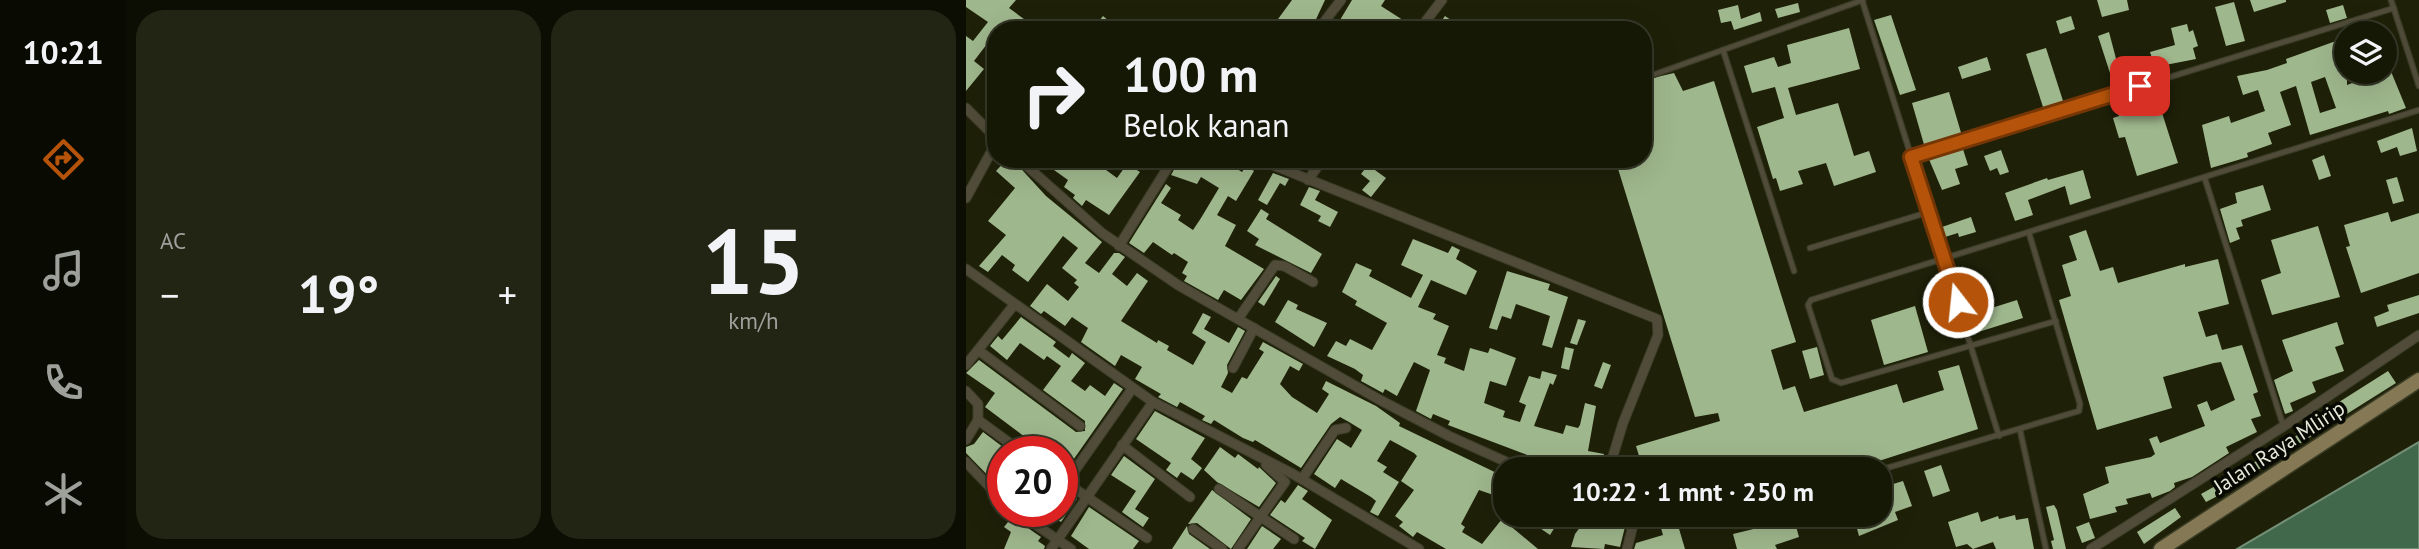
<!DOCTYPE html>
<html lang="id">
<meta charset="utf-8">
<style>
:root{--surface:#161806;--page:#232514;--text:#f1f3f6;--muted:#9ea09b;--line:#353728;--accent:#b45309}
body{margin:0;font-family:"PT Sans",sans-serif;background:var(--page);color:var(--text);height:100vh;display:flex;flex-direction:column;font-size:26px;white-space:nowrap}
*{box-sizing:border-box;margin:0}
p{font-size:23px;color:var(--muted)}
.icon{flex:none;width:38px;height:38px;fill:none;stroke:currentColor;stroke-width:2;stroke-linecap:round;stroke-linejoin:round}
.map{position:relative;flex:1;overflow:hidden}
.sheet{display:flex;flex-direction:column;gap:10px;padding:10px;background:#0c0d03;width:840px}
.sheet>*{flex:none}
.guide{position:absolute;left:21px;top:21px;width:665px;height:147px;border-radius:28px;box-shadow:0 7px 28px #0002,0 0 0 2px var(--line);background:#161806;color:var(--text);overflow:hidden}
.fabs{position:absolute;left:1368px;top:21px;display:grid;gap:14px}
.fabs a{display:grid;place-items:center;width:63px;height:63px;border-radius:50%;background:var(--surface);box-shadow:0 7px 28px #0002,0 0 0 2px var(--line);font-size:35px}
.speed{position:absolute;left:21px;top:436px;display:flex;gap:14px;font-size:35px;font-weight:700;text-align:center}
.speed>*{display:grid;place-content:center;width:91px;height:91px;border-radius:50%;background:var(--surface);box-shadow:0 7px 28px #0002,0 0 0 2px var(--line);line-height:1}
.speed .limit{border:10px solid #d22;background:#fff;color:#111}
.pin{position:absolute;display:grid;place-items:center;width:60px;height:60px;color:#fff;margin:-30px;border-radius:14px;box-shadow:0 4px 10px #0006}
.me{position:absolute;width:77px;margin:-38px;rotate:344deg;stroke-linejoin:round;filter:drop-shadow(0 0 5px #0008)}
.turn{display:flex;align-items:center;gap:24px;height:147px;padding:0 21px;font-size:32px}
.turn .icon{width:91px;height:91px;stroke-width:2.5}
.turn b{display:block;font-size:49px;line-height:60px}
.big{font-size:52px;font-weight:700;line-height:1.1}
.sheet .card{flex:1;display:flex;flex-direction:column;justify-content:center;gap:10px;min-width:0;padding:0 24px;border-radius:28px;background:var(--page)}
.sheet .dial{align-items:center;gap:0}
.dial b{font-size:91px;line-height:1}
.heat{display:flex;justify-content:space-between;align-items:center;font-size:38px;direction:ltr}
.sheet .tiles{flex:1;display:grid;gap:10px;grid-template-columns:repeat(2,1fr)}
.trip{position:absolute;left:527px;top:457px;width:399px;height:70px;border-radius:28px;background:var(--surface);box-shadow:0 7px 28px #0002,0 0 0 2px var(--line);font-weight:700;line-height:70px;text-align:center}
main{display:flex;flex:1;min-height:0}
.tab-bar{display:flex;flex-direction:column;width:126px;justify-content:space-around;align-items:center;background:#090a02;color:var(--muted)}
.tab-bar .icon{width:49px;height:49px}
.tab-bar .on{color:var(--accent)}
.tab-bar b{font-size:32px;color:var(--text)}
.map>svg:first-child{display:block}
</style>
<main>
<nav class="tab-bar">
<b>10:21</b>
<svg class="icon on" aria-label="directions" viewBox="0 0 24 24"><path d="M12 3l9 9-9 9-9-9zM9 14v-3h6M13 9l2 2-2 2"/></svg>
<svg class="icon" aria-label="music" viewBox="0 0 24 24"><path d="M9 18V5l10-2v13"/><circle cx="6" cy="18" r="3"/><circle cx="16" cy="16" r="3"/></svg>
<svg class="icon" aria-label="phone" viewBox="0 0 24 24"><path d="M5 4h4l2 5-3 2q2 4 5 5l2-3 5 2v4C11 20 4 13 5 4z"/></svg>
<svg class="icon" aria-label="climate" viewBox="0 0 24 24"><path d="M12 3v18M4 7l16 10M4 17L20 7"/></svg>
</nav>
<section class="sheet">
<div class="tiles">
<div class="card"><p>AC</p>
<div class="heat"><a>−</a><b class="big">19°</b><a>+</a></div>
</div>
<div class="card dial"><b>15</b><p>km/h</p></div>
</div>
</section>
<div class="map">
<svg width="1453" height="549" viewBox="0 0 1453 549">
<rect width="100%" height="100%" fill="#1e2008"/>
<polygon fill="#42684b" stroke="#738f76" stroke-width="2" points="1453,442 1453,549 1271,549"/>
<g fill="#9fb78d" fill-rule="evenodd">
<polygon points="0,0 50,0 43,8 73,30 30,30 30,51 21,44 8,61 18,69 0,91 0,36 7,41 22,22 0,7"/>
<polygon points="326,0 359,0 345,30 304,30"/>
<polygon points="386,0 419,0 415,6 440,22 435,30 368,30"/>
<polygon points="1131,0 1161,0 1163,10 1136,17"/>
<polygon points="1284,0 1320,0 1320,2 1288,12"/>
<polygon points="1268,2 1279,41 1260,46 1249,7"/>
<polygon points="832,3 834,12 812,18 809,9"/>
<polygon points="772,5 775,19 794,12 796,21 768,30 765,21 755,23 752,10"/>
<polygon points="1377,5 1381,18 1364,23 1360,10"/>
<polygon points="925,15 950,90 934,95 908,20"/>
<polygon points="137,16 154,30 126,30"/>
<polygon points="479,16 500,30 469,30"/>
<polygon points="1105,16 1109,29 1094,34 1090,21"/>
<polygon points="1221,24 1223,32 1227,30 1232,46 1227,48 1230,59 1189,67 1184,52 1209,45 1205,28"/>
<polygon points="883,28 894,69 822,88 830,115 872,103 888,156 903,151 910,172 868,186 860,163 832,171 837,184 814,191 810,178 807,179 791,127 818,118 809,87 786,93 778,66 808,57 812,67 825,63 821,45"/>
<polygon points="1143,32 1153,70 1144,73 1132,36"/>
<path d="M 1381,37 L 1381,85 L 1424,69 L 1440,108 L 1423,114 L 1422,111 L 1344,135 L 1330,86 L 1314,92 L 1325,125 L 1302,133 L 1306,144 L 1281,153 L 1282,157 L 1245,168 L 1236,125 L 1263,116 L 1265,123 L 1299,111 L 1292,90 L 1277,95 L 1271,76 L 1301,70 L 1321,63 L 1320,59 ZM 1359,77 L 1370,108 L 1354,113 L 1345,82 Z"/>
<polygon points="1080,48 1098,104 1078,110 1060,54"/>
<polygon points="1021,57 1025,70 996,79 992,67"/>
<polygon points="708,73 717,91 748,81 830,342 805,350 817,390 829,386 838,412 931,384 937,403 978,390 972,371 993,365 1012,429 888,469 677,469 670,446 754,421 752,413 729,417 649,159 677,159 677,94 682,93 678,80"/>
<polygon points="983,92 996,136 959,148 946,103"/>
<polygon points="1191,97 1212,163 1171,176 1159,137 1153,138 1147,118 1153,116 1151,109"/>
<polygon points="1446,128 1451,151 1434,156 1431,147 1415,153 1411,141"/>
<polygon points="996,146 1002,165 989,169 994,184 976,190 962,157"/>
<polygon points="1035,150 1043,172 1034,175 1031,168 1024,171 1018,156"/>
<polygon points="1358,155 1365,176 1353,180 1346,160"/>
<polygon points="41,159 46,159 80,196 136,242 119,263 133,273 148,253 153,253 159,257 146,274 161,286 171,273 182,281 155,321 191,343 192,340 203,346 201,350 227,365 240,342 226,333 237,313 245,317 238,329 263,343 272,327 279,331 261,365 262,373 255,387 266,393 276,377 281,379 298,352 293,349 297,342 337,364 333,371 324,366 314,384 326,397 351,413 363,394 356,389 360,381 410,406 434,423 433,426 539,477 539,499 513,490 495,524 499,527 496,532 516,544 536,519 572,549 480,549 451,532 447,537 433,526 437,522 429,516 448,490 435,481 451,456 448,453 424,440 411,461 421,467 417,472 433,482 412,516 404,512 410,501 405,497 375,479 369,488 348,474 371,439 385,448 396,430 383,422 374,417 365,424 335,468 289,440 287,442 277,438 248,420 245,424 236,420 239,416 214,402 211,407 192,397 195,394 169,379 176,367 155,355 149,366 115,342 122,328 106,317 99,326 78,311 75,314 64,306 81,284 102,301 113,287 108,283 111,280 96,268 112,248 97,236 62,282 46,270 49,265 36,255 22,272 13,266 40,235 22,221 49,188 30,171"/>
<polygon points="64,159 125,159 151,178 161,164 174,172 143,215 120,200 116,206 107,198 109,195 98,187 102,180 74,160 70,165"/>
<polygon points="214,159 255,159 276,172 280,166 288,171 270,201 262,196 251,215 270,225 259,246 298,269 275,300 258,290 252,300 218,281 221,276 216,273 222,262 208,253 206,255 187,242 178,253 163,243 200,184 205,188 195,203 215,215 212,220 227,230 235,218 253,188 235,177 231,184 205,175"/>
<polygon points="315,159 343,159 337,170"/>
<polygon points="402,165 420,178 405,197 396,190 404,181 395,174"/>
<polygon points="1117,170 1125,198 1104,205 1099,186 1062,200 1067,215 1049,221 1039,193 1081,178 1082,180"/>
<polygon points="307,173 323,179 319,186 314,183 301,205 292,200"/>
<polygon points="1431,177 1438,201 1427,204 1420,180"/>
<polygon points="1297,185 1305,210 1275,220 1277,226 1270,228 1274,239 1264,243 1254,209 1271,203 1269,193"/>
<polygon points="343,187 354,191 349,200 372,212 364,227 352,221 355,216 334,205"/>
<polygon points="295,209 303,214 300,219 356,254 345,273 289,245 293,239 281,231"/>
<polygon points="1422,212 1425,222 1453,213 1453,273 1395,293 1380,247 1384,246 1378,225"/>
<polygon points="1005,217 1010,232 993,237 992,233 979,237 976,227"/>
<polygon points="1352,226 1374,297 1306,315 1295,280 1315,273 1305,240"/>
<polygon points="1120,230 1134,271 1147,267 1152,283 1219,264 1219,267 1252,259 1263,304 1232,312 1240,337 1251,334 1256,350 1276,345 1292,392 1287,394 1295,416 1285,419 1291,432 1260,447 1263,453 1226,477 1208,483 1209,487 1204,491 1186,498 1184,493 1160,499 1162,504 1149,507 1151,512 1124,519 1117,494 1143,483 1139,467 1185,457 1189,454 1183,439 1191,436 1194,443 1239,426 1231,405 1241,401 1245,411 1269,400 1255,362 1248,363 1197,377 1206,408 1131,430 1093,300 1105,296 1096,265 1111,260 1103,236"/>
<polygon points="447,239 482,253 486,246 494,250 490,259 511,271 500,295 465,280 452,307 470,314 467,319 483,326 471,355 480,358 478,363 498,371 504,348 522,353 524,348 550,358 540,386 524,381 518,403 539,411 537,417 554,422 560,405 553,402 563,376 574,379 576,371 591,375 587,385 584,383 568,426 597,434 600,425 612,428 614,425 619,403 630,406 622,451 638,454 635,469 602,469 603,466 564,456 482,425 484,421 467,414 465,419 450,411 464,370 448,362 431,396 419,389 417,393 395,381 397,375 389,369 361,356 370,341 380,346 384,339 406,350 421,323 389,305 391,301 376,292 390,263 406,270 403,276 445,298 457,275 435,265"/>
<polygon points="541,271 584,284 582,290 602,297 586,348 576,345 584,316 550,304 545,319 536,316 531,330 523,328"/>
<polygon points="310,276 314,279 298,306 292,302"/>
<polygon points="1453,295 1453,313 1411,327 1408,317 1423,311 1421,305"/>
<polygon points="322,300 332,305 330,309 361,323 348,347 309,322"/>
<polygon points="1051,300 1057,318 1006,334 1000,316"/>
<polygon points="949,306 962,352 918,365 905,320"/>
<polygon points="55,317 90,342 87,346 103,358 106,353 119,363 105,381 119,391 124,385 139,396 148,383 157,389 98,473 96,452 63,452 55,443 59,437 19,407 29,393 0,373 13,360 110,432 119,431 119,421 77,390 95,366 81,356 78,360 54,343 41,360 24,346 32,336 36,340"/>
<polygon points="612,319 620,321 611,345 604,343"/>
<polygon points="1371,322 1378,344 1369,347 1378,371 1346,382 1350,392 1324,403 1327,411 1319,414 1308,380 1327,371 1316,340"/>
<polygon points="599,347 608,349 603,370 595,368"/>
<polygon points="851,347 858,375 844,379 836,351"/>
<polygon points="637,362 645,365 636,389 628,386"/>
<polygon points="1422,371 1430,383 1292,470 1287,463 1344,427 1342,423 1351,416"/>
<polygon points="189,411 239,438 225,459 236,468 227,480 215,472 211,478 200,470 205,463 170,439"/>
<polygon points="17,432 37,447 37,491 0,453 0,447 8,444"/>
<polygon points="254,447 269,458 272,454 292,469 293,467 310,483 293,507 251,482 238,470"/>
<polygon points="158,456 189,479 169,509 183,518 177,527 156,512 170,491 145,475"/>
<polygon points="975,465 984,491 967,497 958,471"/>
<polygon points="1260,480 1265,489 1240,502 1235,494"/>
<polygon points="937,481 946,506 929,512 932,520 893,536 887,514 914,514 914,488"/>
<polygon points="332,485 342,491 336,499 366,520 349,549 336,541 339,538 304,515 315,500 319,503"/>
<polygon points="96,489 111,499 95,522 80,513 75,520 62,511 96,511"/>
<polygon points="246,490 285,519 265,549 231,523 222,524"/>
<polygon points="1088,505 1091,510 1100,549 1087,549 1085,541 1088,540 1080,507"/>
<polygon points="123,507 173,541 167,549 123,549 105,536"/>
<polygon points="1209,508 1215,517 1178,544 1171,532"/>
<polygon points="1012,512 1015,522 1032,516 1033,519 1049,515 1050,520 1062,518 1068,549 1030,549 1027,542 1007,549 1001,544 990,547 982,522"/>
<polygon points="568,514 597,514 584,535 565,522"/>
<polygon points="624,514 654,514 660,523 654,547 639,544 638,549 605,547 609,534"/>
<polygon points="691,514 729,514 711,522 719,549 668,549 670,543 697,535"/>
<polygon points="46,517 75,537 72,541 79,546 78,549 38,549 45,532 38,527"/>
<polygon points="828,519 833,537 809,545 811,549 771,549 767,534"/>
<polygon points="1123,522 1129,538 1116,543 1110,527"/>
<polygon points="221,526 223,534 244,549 206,549"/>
<polygon points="296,526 315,539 307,549 281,549"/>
</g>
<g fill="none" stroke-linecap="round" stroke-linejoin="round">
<defs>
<g id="lane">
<polyline points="896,0 1033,436"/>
<polyline points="1425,0 1453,86"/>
<polyline points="757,50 828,271"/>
<polyline points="684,76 897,0"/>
<polyline points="945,157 1428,8"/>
<polyline points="1239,179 1317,425"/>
<polyline points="844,248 963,212"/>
<polyline points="1090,321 875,383 866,379 842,305 845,300 1453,110"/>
<polyline points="1054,430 1080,549"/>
<polyline points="914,470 1113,411 1114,404 1063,233"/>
<polyline points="727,525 762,514"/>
</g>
<g id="street">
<polyline points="352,30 375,0"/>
<polyline points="453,30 476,0"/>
<polyline points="0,108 30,138"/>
<polyline points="53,159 136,233 212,285 414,400 483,436 556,469"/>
<polyline points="292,159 691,319 692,335 657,423 643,469"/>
<polyline points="342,180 357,159"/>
<polyline points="0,198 30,143"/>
<polyline points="153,246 207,159"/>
<polyline points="0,269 187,402 327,474 453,549"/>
<polyline points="272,319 309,265 318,266 347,282"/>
<polyline points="12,350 114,426"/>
<polyline points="0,365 48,305"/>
<polyline points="267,368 288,328"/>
<polyline points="0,391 12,404 12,420 56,452"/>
<polyline points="0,440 12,420"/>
<polyline points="156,445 224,497"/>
<polyline points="0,462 37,501"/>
<polyline points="336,479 369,430 380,428"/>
<polyline points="96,480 181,538"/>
<polyline points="100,483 166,389"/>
<polyline points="253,489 328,539"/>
<polyline points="50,511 105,549"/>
<polyline points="227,529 256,549"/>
<polyline points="85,549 187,402"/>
<polyline points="272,549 319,482 300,465"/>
<polyline points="661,549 668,521 666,514"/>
<polyline points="1125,549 1318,426 1453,335"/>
</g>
<polyline id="primary" points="1195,549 1453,380"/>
</defs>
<use href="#lane" stroke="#3a3c25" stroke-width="7"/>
<use href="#street" stroke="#3a3c25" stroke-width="11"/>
<use href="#primary" stroke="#3a3c25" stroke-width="17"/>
<use href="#lane" stroke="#514c3a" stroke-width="4.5"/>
<use href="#street" stroke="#514c3a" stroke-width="9"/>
<use href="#primary" stroke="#847954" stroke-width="14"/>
</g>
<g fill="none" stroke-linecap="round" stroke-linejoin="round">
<defs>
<polyline id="route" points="992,302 945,157 1174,86"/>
</defs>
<use href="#route" stroke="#753606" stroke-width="18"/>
<use href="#route" stroke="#b45309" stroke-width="12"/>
</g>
<g text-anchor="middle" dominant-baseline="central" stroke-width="7" stroke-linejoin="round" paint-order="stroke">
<g font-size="21" fill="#e6e9da" stroke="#080902">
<text transform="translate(1313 447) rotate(-33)">Jalan Raya Mlirip</text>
</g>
</g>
</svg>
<div class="fabs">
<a><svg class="icon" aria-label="layers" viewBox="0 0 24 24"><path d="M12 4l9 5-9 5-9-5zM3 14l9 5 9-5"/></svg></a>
</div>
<div class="speed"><div class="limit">20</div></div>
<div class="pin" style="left:1174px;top:86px;background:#d93025"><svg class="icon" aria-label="arrive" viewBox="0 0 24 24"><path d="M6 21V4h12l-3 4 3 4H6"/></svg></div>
<svg class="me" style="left:992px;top:302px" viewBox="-20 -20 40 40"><circle r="17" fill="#b45309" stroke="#fff" stroke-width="3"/><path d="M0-11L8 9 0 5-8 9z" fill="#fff"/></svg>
<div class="trip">10:22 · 1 mnt · 250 m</div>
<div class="guide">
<div class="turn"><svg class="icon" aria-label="right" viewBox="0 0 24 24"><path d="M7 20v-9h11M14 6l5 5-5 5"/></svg><div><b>100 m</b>Belok kanan</div></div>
</div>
</div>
</main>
